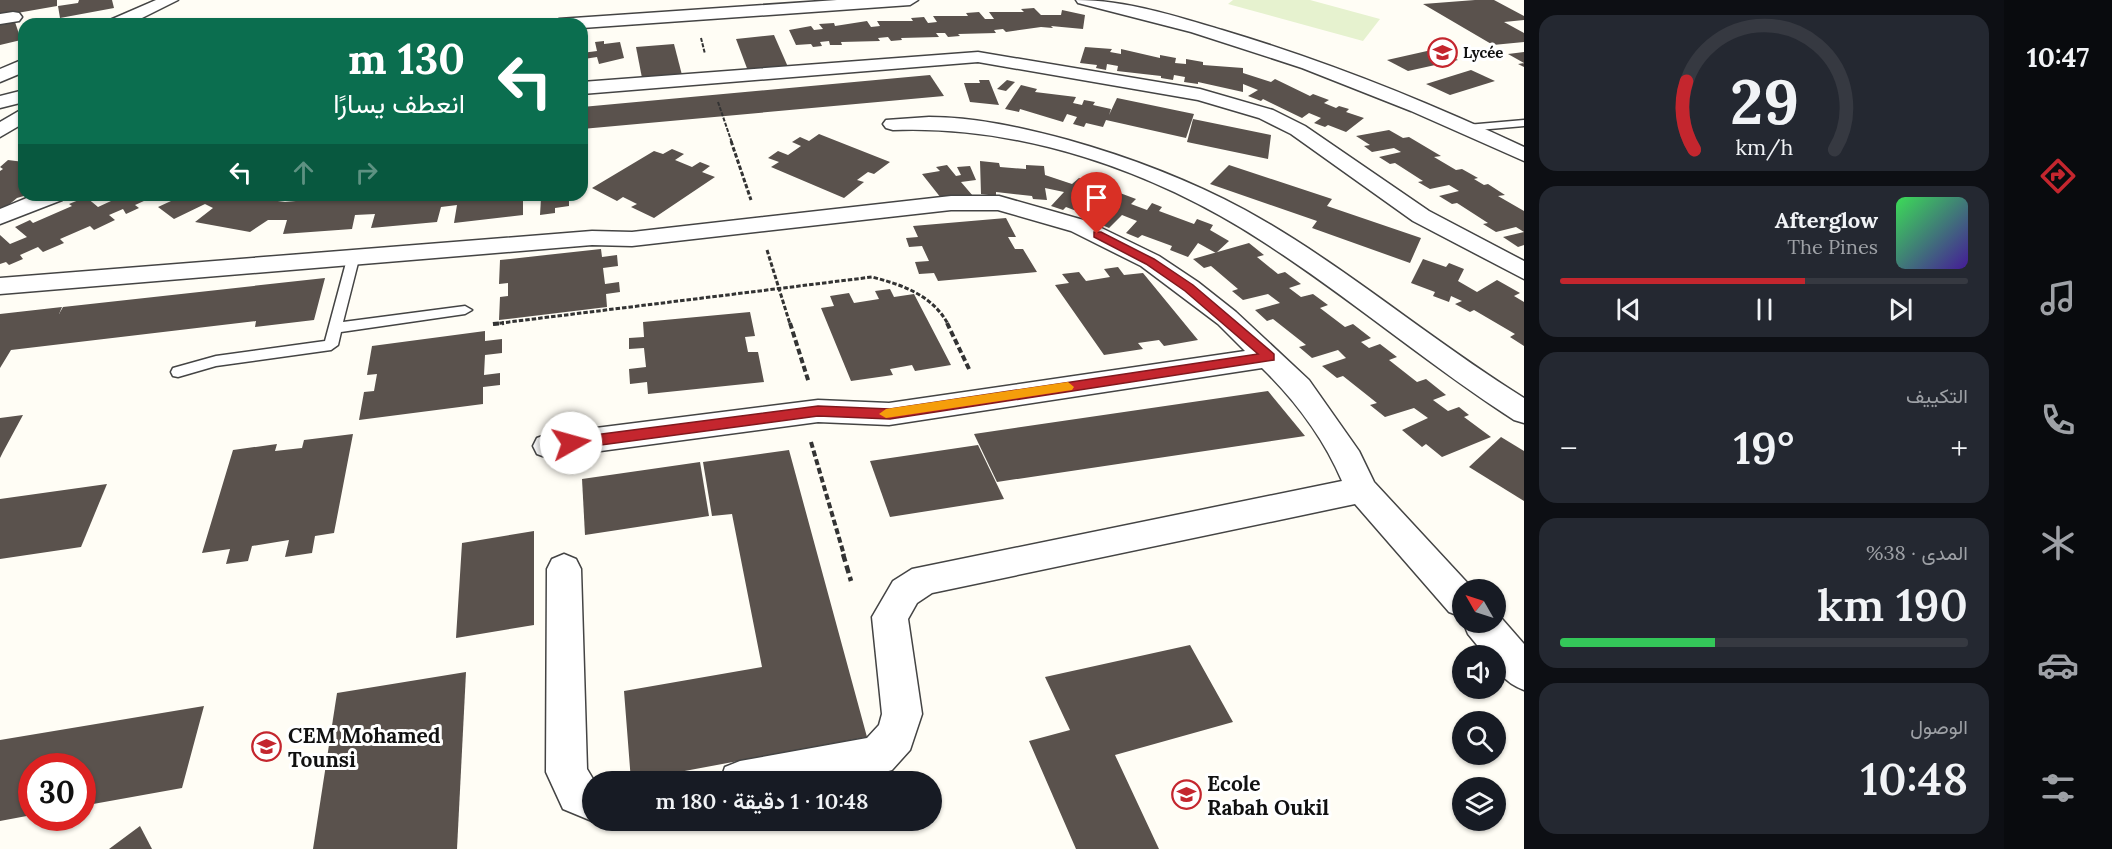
<!DOCTYPE html>
<html lang="ar">
<meta charset="utf-8">
<style>
:root{--surface:#171b24;--page:#242831;--text:#f1f3f6;--muted:#9ea1a6;--line:#363941;--accent:#c4262e}
body{margin:0;font-family:Lora,Vazirmatn,serif;background:var(--page);color:var(--text);direction:rtl;height:100vh;display:flex;flex-direction:column;font-size:22px;white-space:nowrap}
*{box-sizing:border-box;margin:0}
p{font-size:20px;color:var(--muted)}
.icon{flex:none;width:33px;height:33px;fill:none;stroke:currentColor;stroke-width:2;stroke-linecap:round;stroke-linejoin:round}
.map{position:relative;flex:1;overflow:hidden;direction:ltr}
.details{display:flex;flex-direction:column;gap:15px;padding:15px;background:#0d0f14;width:480px}
.details>*{flex:none}
.hud{position:absolute;left:18px;top:18px;width:570px;height:183px;border-radius:18px;box-shadow:0 2px 4px #0004;direction:rtl;background:#0b6e4f;color:#fff;overflow:hidden}
.needle{width:39px;rotate:309deg}
.buttons{position:absolute;left:1452px;top:579px;display:grid;gap:12px}
.buttons a{display:grid;place-items:center;width:54px;height:54px;border-radius:50%;background:var(--surface);box-shadow:0 2px 4px #0004;font-size:30px}
.speed{position:absolute;left:18px;top:753px;display:flex;gap:12px;font-size:30px;font-weight:700;text-align:center}
.speed>*{display:grid;place-content:center;width:78px;height:78px;border-radius:50%;background:var(--surface);box-shadow:0 2px 4px #0004;line-height:1}
.speed .limit{border:9px solid #d22;background:#fff;color:#111}
.pin{position:absolute;display:grid;place-items:center;width:51px;height:51px;color:#fff;margin:-62px -26px;border-radius:50% 50% 50% 0;rotate:-45deg;box-shadow:0 0 6px #0007}
.pin .icon{rotate:45deg}
.me{position:absolute;width:66px;margin:-33px;rotate:83deg;stroke-linejoin:round;filter:drop-shadow(0 0 4px #0008)}
.turn{display:flex;align-items:center;gap:21px;height:126px;padding:0 24px;font-size:27px}
.turn .icon{width:78px;height:78px;stroke-width:2.5}
.turn b{display:block;font-size:42px;line-height:51px}
.lanes{display:flex;align-items:center;height:57px;padding:0 24px;background:#0003;justify-content:center;gap:30px;direction:ltr}
.lanes .off{opacity:.35}
.big{font-size:45px;font-weight:600;line-height:1.1}
.details .widget{flex:1;display:flex;flex-direction:column;justify-content:center;gap:9px;min-width:0;padding:0 21px;border-radius:18px;background:var(--page)}
.details .dial{align-items:center;gap:0}
.dial svg{height:156px;overflow:visible;fill:none;stroke:var(--line);stroke-width:7;stroke-linecap:round;text-anchor:middle}
.dial text{fill:var(--text);stroke:none}
.song{display:flex;align-items:center;gap:18px}
.cover{width:72px;height:72px;border-radius:9px;background:linear-gradient(135deg,hsl(130 70% 55%),hsl(260 70% 35%))}
.played{height:6px;border-radius:3px;background:linear-gradient(90deg,var(--accent) 60%,var(--line) 60%)}
.keys{display:flex;justify-content:space-around;direction:ltr}
.heat{display:flex;justify-content:space-between;align-items:center;font-size:33px;direction:ltr}
.charge{height:9px;border-radius:4px;background:linear-gradient(90deg,#34c759 38%,var(--line) 0)}
.trip{position:absolute;left:582px;top:771px;width:360px;height:60px;border-radius:30px;background:var(--surface);box-shadow:0 2px 4px #0004;font-weight:600;line-height:60px;text-align:center;direction:rtl}
main{display:flex;flex:1;min-height:0}
.dock{display:flex;flex-direction:column;width:108px;justify-content:space-around;align-items:center;background:#090b0e;color:var(--muted)}
.dock .icon{width:42px;height:42px}
.dock .on{color:var(--accent)}
.dock b{font-size:27px;color:var(--text)}
.map>svg:first-child{display:block}
</style>
<main>
<nav class="dock">
<b>10:47</b>
<svg class="icon on" aria-label="directions" viewBox="0 0 24 24"><path d="M12 3l9 9-9 9-9-9zM9 14v-3h6M13 9l2 2-2 2"/></svg>
<svg class="icon" aria-label="music" viewBox="0 0 24 24"><path d="M9 18V5l10-2v13"/><circle cx="6" cy="18" r="3"/><circle cx="16" cy="16" r="3"/></svg>
<svg class="icon" aria-label="phone" viewBox="0 0 24 24"><path d="M5 4h4l2 5-3 2q2 4 5 5l2-3 5 2v4C11 20 4 13 5 4z"/></svg>
<svg class="icon" aria-label="climate" viewBox="0 0 24 24"><path d="M12 3v18M4 7l16 10M4 17L20 7"/></svg>
<svg class="icon" aria-label="car" viewBox="0 0 24 24"><path d="M5 17H2v-5l4-1 3-4h7l3 4 3 1v5h-3M9 17h6M6 11h13"/><circle cx="7" cy="17" r="2"/><circle cx="17" cy="17" r="2"/></svg>
<svg class="icon" aria-label="filters" viewBox="0 0 24 24"><path d="M4 7h16M4 17h16"/><circle cx="9" cy="7" r="2"/><circle cx="15" cy="17" r="2"/></svg>
</nav>
<section class="details">
<div class="widget dial"><svg viewBox="0 0 100 80">
<path d="M14 69A42 42 0 1 1 86 69"/>
<path d="M14 69A42 42 0 0 1 10 34" stroke="#c4262e"/>
<text x="50" y="56" font-size="32" font-weight="700">29</text>
<text x="50" y="72" font-size="11">km/h</text>
</svg></div>
<div class="widget">
<div class="song"><i class="cover"></i><div><b>Afterglow</b><p>The Pines</p></div></div>
<div class="played"></div>
<div class="keys"><svg class="icon" aria-label="previous" viewBox="0 0 24 24"><path d="M18 5L8 12l10 7zM5 5v14"/></svg><svg class="icon" aria-label="pause" viewBox="0 0 24 24"><path d="M8 5v14M16 5v14"/></svg><svg class="icon" aria-label="next" viewBox="0 0 24 24"><path d="M6 5l10 7-10 7zM19 5v14"/></svg></div>
</div>
<div class="widget"><p>التكييف</p>
<div class="heat"><a>−</a><b class="big">19°</b><a>+</a></div>
</div>
<div class="widget"><p>المدى · 38%</p><b class="big">190 km</b><div class="charge"></div></div>
<div class="widget"><p>الوصول</p><b class="big">10:48</b></div>
</section>
<div class="map">
<svg width="1524" height="849" viewBox="0 0 1524 849">
<rect width="100%" height="100%" fill="#fffdf5"/>
<polygon fill="#e6f2cf" points="1233,0 1310,0 1380,19 1363,41 1228,4"/>
<g fill="#5a524d">
<polygon points="0,0 57,0 57,6 0,16"/>
<polygon points="79,0 112,0 114,8 60,18 58,6 78,3"/>
<polygon points="1475,0 1494,0 1524,16 1524,20 1504,22 1524,33 1524,42 1493,45 1423,4"/>
<polygon points="1034,8 1041,15 1061,15 1062,10 1085,15 1083,29 1051,26 1053,28 1041,27 1006,32 1003,29 994,30 996,33 958,34 960,36 948,37 945,33 936,33 939,37 901,38 902,40 891,41 888,37 878,38 880,41 841,42 842,45 830,45 829,41 820,42 822,46 813,47 811,44 796,45 789,30 811,26 814,30 823,29 819,24 834,23 835,26 867,21 871,27 880,26 877,21 913,21 911,18 924,17 928,23 937,22 933,16 968,16 966,13 979,12 985,19 994,19 989,12 1024,12 1021,9"/>
<polygon points="15,22 21,40 0,45 0,25"/>
<polygon points="774,35 788,67 748,71 736,39"/>
<polygon points="604,41 604,44 620,42 624,58 599,64 597,57 584,59 585,66 582,67 582,53 597,51 595,42"/>
<polygon points="674,44 682,75 642,78 636,47"/>
<polygon points="1085,47 1112,49 1110,52 1121,54 1121,49 1160,58 1160,55 1176,58 1175,63 1186,64 1186,59 1203,62 1203,65 1243,68 1243,73 1271,82 1275,79 1310,96 1313,94 1329,100 1324,103 1336,108 1339,106 1349,109 1346,112 1364,118 1346,132 1328,125 1325,127 1314,123 1321,118 1309,113 1302,118 1263,99 1261,101 1248,96 1258,90 1243,84 1243,92 1198,82 1198,84 1184,82 1185,77 1174,75 1173,80 1161,78 1161,76 1117,71 1118,66 1107,64 1106,70 1096,68 1097,65 1080,63"/>
<polygon points="1436,49 1458,60 1408,71 1387,60"/>
<polygon points="1524,52 1524,67 1518,64 1524,63 1508,54"/>
<polygon points="1471,70 1495,81 1450,95 1426,84"/>
<polygon points="930,75 944,96 582,129 582,107"/>
<polygon points="979,80 989,80 999,105 970,102 964,83 980,83"/>
<polygon points="1007,80 1015,82 1006,91 997,89"/>
<polygon points="1021,85 1037,89 1035,92 1076,97 1073,103 1082,105 1084,100 1095,102 1093,105 1111,109 1109,115 1117,98 1194,114 1186,138 1106,120 1103,127 1086,123 1084,127 1073,124 1077,117 1067,114 1063,122 1020,109 1019,112 1005,109"/>
<polygon points="1193,119 1271,135 1268,159 1187,142"/>
<polygon points="1389,130 1403,138 1409,137 1441,156 1434,157 1456,170 1462,169 1478,178 1474,179 1484,185 1488,184 1505,195 1498,196 1524,211 1524,232 1516,227 1496,232 1483,224 1488,223 1457,203 1452,204 1439,196 1459,191 1449,185 1430,189 1418,182 1423,181 1395,163 1390,164 1379,157 1401,152 1394,148 1372,152 1364,146 1370,145 1356,136"/>
<polygon points="819,134 890,162 874,174 868,172 857,180 864,182 844,198 771,167 779,162 768,158 778,151 788,155 801,146 792,142 800,137 809,141"/>
<polygon points="672,149 684,154 675,160 692,167 700,162 710,166 702,172 715,177 654,218 631,207 637,204 623,197 617,201 592,188 654,151 663,154"/>
<polygon points="8,160 24,162 24,195 27,195 17,198 0,212 0,171 3,169 0,167"/>
<polygon points="980,161 999,163 1000,167 1026,169 1026,165 1044,166 1045,175 1072,184 1079,178 1095,184 1091,187 1116,197 1120,193 1136,199 1131,204 1147,210 1152,203 1162,207 1159,211 1194,224 1197,219 1213,225 1210,230 1229,241 1216,253 1198,243 1188,257 1170,250 1172,246 1142,235 1138,238 1126,233 1137,221 1122,215 1109,228 1097,223 1100,220 1066,207 1063,210 1051,206 1064,192 1045,188 1047,200 1033,199 1032,196 996,192 996,196 981,194"/>
<polygon points="947,165 956,176 961,175 957,167 970,166 976,180 961,182 973,196 941,198 922,174 940,171 936,167"/>
<polygon points="1229,165 1332,199 1327,206 1421,238 1410,263 1312,228 1317,221 1210,184"/>
<polygon points="103,195 155,196 135,205 139,208 126,214 123,209 109,215 115,220 94,230 90,226 60,239 64,243 43,252 38,247 20,255 23,259 9,265 6,262 0,264 0,235 10,244 27,237 15,227 30,220 33,223 72,206 69,204 86,197 98,207 111,201"/>
<polygon points="184,195 235,195 285,202 361,195 569,195 569,206 555,208 555,213 540,215 541,198 523,200 523,215 454,223 457,205 441,207 437,222 371,228 375,214 355,215 352,229 283,234 287,220 268,220 250,232 195,222 213,208 205,204 174,219 158,207"/>
<polygon points="1006,218 1016,237 1008,237 1015,249 1023,249 1037,272 938,281 934,273 919,274 915,262 929,261 922,246 909,247 906,238 918,237 913,226"/>
<polygon points="1524,232 1524,245 1518,247 1503,237"/>
<polygon points="1249,243 1264,255 1257,257 1278,274 1285,272 1301,284 1289,288 1301,297 1313,294 1328,305 1320,308 1345,327 1353,324 1371,338 1361,342 1369,348 1380,344 1397,357 1389,360 1417,382 1426,379 1446,395 1433,400 1448,411 1459,407 1469,415 1464,417 1491,437 1442,457 1426,444 1422,447 1402,430 1428,418 1414,408 1385,417 1370,405 1377,403 1343,376 1337,378 1322,366 1346,358 1338,350 1312,358 1299,347 1306,345 1273,319 1267,321 1255,310 1280,303 1268,294 1243,300 1232,291 1238,289 1211,266 1204,268 1193,259"/>
<polygon points="601,249 602,257 617,255 618,266 603,268 605,284 619,282 620,292 606,294 607,307 499,320 500,297 508,296 508,283 499,284 500,260"/>
<polygon points="1423,259 1446,267 1449,263 1464,269 1458,281 1477,292 1497,280 1520,293 1514,296 1524,302 1524,346 1510,337 1515,334 1474,310 1470,312 1455,304 1462,301 1451,296 1449,302 1433,296 1435,292 1411,283"/>
<polygon points="1118,267 1124,275 1143,273 1198,340 1164,346 1159,340 1138,343 1143,349 1104,355 1055,285 1069,283 1062,274 1079,272 1086,281 1110,277 1104,269"/>
<polygon points="325,278 314,320 255,327 256,321 11,350 0,368 0,314 62,307 59,314 63,307"/>
<polygon points="890,289 894,297 914,294 951,365 915,371 912,365 890,369 893,375 851,381 821,308 834,306 830,296 849,293 854,303 879,299 875,291"/>
<polygon points="750,312 755,336 745,337 748,352 758,352 764,382 648,394 647,382 630,384 629,369 646,367 644,348 629,349 629,338 644,337 643,322"/>
<polygon points="485,331 485,341 502,339 502,353 485,355 484,375 500,373 500,385 483,387 483,404 359,420 364,392 374,391 377,374 367,375 372,346"/>
<polygon points="1268,391 1305,436 997,482 974,434"/>
<polygon points="23,415 3,452 0,458 0,418"/>
<polygon points="353,434 334,533 315,536 312,553 285,557 289,540 252,546 248,561 226,564 230,549 202,553 233,450 277,444 275,451 302,448 304,440"/>
<polygon points="1501,437 1524,451 1524,501 1469,467"/>
<polygon points="978,445 1004,499 890,517 870,461"/>
<polygon points="789,450 867,737 631,781 624,691 762,667 732,514 712,516 703,462"/>
<polygon points="700,462 709,516 585,535 582,479"/>
<polygon points="107,484 81,547 0,559 0,499"/>
<polygon points="534,531 534,625 456,638 462,543"/>
<polygon points="1190,645 1233,722 1115,755 1159,849 1076,849 1029,741 1070,730 1045,677"/>
<polygon points="466,672 457,849 313,849 337,693"/>
<polygon points="204,706 182,788 82,806 82,766 32,766 32,815 0,821 0,740"/>
<polygon points="140,826 152,849 109,849"/>
</g>
<g fill="none" stroke-linecap="round" stroke-linejoin="round">
<defs>
<g id="lane">
<polygon points="1524,120 1524,126 1467,131 1462,128 1467,125"/>
<polygon points="353,255 359,259 343,322 465,306 472,310 465,314 341,332 338,345 331,350 216,366 178,377 173,376 171,372 173,368 216,356 325,341 347,259"/>
</g>
<g id="street">
<polygon points="156,0 178,0 130,24 107,24 110,20"/>
<polygon points="837,0 918,0 910,5 582,28 582,24 550,24 559,19"/>
<path d="M 1076,0 C 1126,0 1175,16 1222,30 C 1326,61 1426,101 1524,147 L 1524,161 L 1411,111 L 1302,68 L 1191,32 L 1078,3 Z"/>
<polygon points="13,12 19,13 22,17 19,21 0,24 0,14"/>
<polygon points="978,52 1200,89 1273,110 1305,126 1429,211 1524,261 1524,279 1413,221 1291,134 1259,118 1198,100 978,62 582,94 582,82"/>
<polygon points="24,59 24,72 0,82 0,69"/>
<polygon points="24,90 24,102 0,108 0,96"/>
<polygon points="24,108 24,123 0,137 0,122"/>
<path d="M 929,117 C 976,117 1023,128 1068,140 C 1129,157 1189,180 1245,210 C 1343,264 1429,339 1524,398 L 1524,423 L 1514,420 C 1427,364 1348,296 1262,241 C 1154,171 1022,125 893,130 L 886,128 L 883,124 L 886,120 Z"/>
<polygon points="34,195 65,195 62,200 0,224 0,209"/>
<path d="M 951,196 L 999,196 L 1087,221 L 1159,256 L 1198,282 L 1236,312 L 1309,380 L 1359,451 L 1374,482 L 1474,590 L 1462,590 L 1462,617 L 1449,612 L 1355,504 L 932,593 L 917,603 L 908,619 L 922,714 L 910,750 L 892,770 L 851,782 L 720,782 L 725,767 L 740,761 L 867,738 L 879,725 L 882,714 L 872,617 L 893,581 L 912,569 L 1342,481 C 1324,439 1295,400 1262,368 L 889,425 L 818,422 L 548,458 L 537,454 L 533,446 L 537,438 L 548,434 L 818,400 L 889,403 L 1245,351 L 1218,324 L 1141,266 L 1071,231 L 998,210 L 951,210 L 632,246 L 592,245 L 0,294 L 0,278 L 592,231 L 632,232 Z"/>
<polygon points="564,554 576,559 581,569 587,769 593,779 598,782 592,782 592,821 563,809 546,772 547,569 552,559"/>
<path d="M 1496,612 L 1524,644 L 1524,690 C 1508,684 1496,673 1496,656 L 1486,656 L 1468,634 L 1463,622 L 1496,622 Z"/>
</g>
</defs>
<use href="#lane" stroke="#444" stroke-width="3"/>
<use href="#street" stroke="#444" stroke-width="3"/>
<g stroke="#333" stroke-width="2" stroke-dasharray="4 1.5" stroke-linecap="butt">
<polyline points="701,38 705,54"/>
<polyline points="718,102 732,143"/>
</g>
<g stroke="#333" stroke-width="3" stroke-dasharray="4.5 2" stroke-linecap="butt">
<polyline points="731,141 751,200"/>
<polyline points="767,250 790,324"/>
<path d="M 493,324 L 872,277 C 903,285 932,295 948,324"/>
</g>
<g stroke="#333" stroke-width="4" stroke-dasharray="6 3" stroke-linecap="butt">
<polyline points="790,323 809,383"/>
<polyline points="947,323 970,371"/>
<polyline points="493,324 504,323"/>
<polyline points="811,442 844,555"/>
</g>
<polyline stroke="#333" stroke-width="4.5" stroke-dasharray="8 4" stroke-linecap="butt" points="843,554 851,581"/>
<use href="#lane" fill="#fff" fill-rule="evenodd"/>
<use href="#street" fill="#fff" fill-rule="evenodd"/>
</g>
<polygon fill="#c4262e" stroke="#7f191e" stroke-width="1.5" points="1094,232 1101,232 1154,259 1193,285 1274,354 1274,360 890,419 818,416 571,449 564,443 571,438 818,406 890,409 1258,354 1185,291 1146,264 1094,237"/>
<polygon fill="#f59e0b" points="1068,382 1074,387 1072,390 886,418 879,414 886,409"/>
<defs>
<symbol id="school-ring" viewBox="-11 -11 22 22"><circle r="9.5" fill="#fff" stroke="#c4262e" stroke-width="1.5"/><path d="M0-5L7-2L0 1L-7-2ZM-4 1L0 2.5L4 1V4Q0 6-4 4Z" fill="#c4262e"/></symbol>
</defs>
<g fill-rule="evenodd">
<use href="#school-ring" x="1426" y="36" width="33" height="33"/>
<use href="#school-ring" x="250" y="730" width="33" height="33"/>
<use href="#school-ring" x="1170" y="778" width="33" height="33"/>
</g>
<g text-anchor="middle" dominant-baseline="central" stroke-width="6" stroke-linejoin="round" paint-order="stroke">
<g font-size="15" font-weight="bold" fill="#111" stroke="#fff" text-anchor="start">
<text x="1463" y="52">Lycée</text>
</g>
<g font-size="21" font-weight="bold" fill="#111" stroke="#fff" text-anchor="start">
<text x="288" y="735">CEM Mohamed<tspan x="288" dy="24">Tounsi</tspan></text>
<text x="1207" y="783">Ecole<tspan x="1207" dy="24">Rabah Oukil</tspan></text>
</g>
</g>
</svg>
<div class="buttons">
<a><svg class="needle" viewBox="-14 -14 28 28"><path d="M0-13l5 13h-10z" fill="#e53935"/><path d="M0 13l5-13h-10z" fill="#9ea1a6"/></svg></a>
<a><svg class="icon" aria-label="sound" viewBox="0 0 24 24"><path d="M4 9h4l5-4v14l-5-4H4zM17 9q2 3 0 6"/></svg></a>
<a><svg class="icon" aria-label="search" viewBox="0 0 24 24"><circle cx="10" cy="10" r="6"/><path d="M15 15l6 6"/></svg></a>
<a><svg class="icon" aria-label="layers" viewBox="0 0 24 24"><path d="M12 4l9 5-9 5-9-5zM3 14l9 5 9-5"/></svg></a>
</div>
<div class="speed"><div class="limit">30</div></div>
<div class="pin" style="left:1097px;top:234px;background:#d93025"><svg class="icon" aria-label="arrive" viewBox="0 0 24 24"><path d="M6 21V4h12l-3 4 3 4H6"/></svg></div>
<svg class="me" style="left:571px;top:443px" viewBox="-20 -20 40 40"><circle r="19" fill="#fff"/><path d="M0-13L10 11 0 6-10 11z" fill="#c4262e"/></svg>
<div class="trip">10:48 · 1 دقيقة · 180 m</div>
<div class="hud">
<div class="turn"><svg class="icon" aria-label="left" viewBox="0 0 24 24"><path d="M17 20v-9H6M10 6l-5 5 5 5"/></svg><div><b>130 m</b>انعطف يسارًا</div></div>
<div class="lanes"><svg class="icon" aria-label="left" viewBox="0 0 24 24"><path d="M17 20v-9H6M10 6l-5 5 5 5"/></svg><svg class="icon off" aria-label="ahead" viewBox="0 0 24 24"><path d="M12 20V5M6 11l6-6 6 6"/></svg><svg class="icon off" aria-label="right" viewBox="0 0 24 24"><path d="M7 20v-9h11M14 6l5 5-5 5"/></svg></div>
</div>
</div>
</main>
